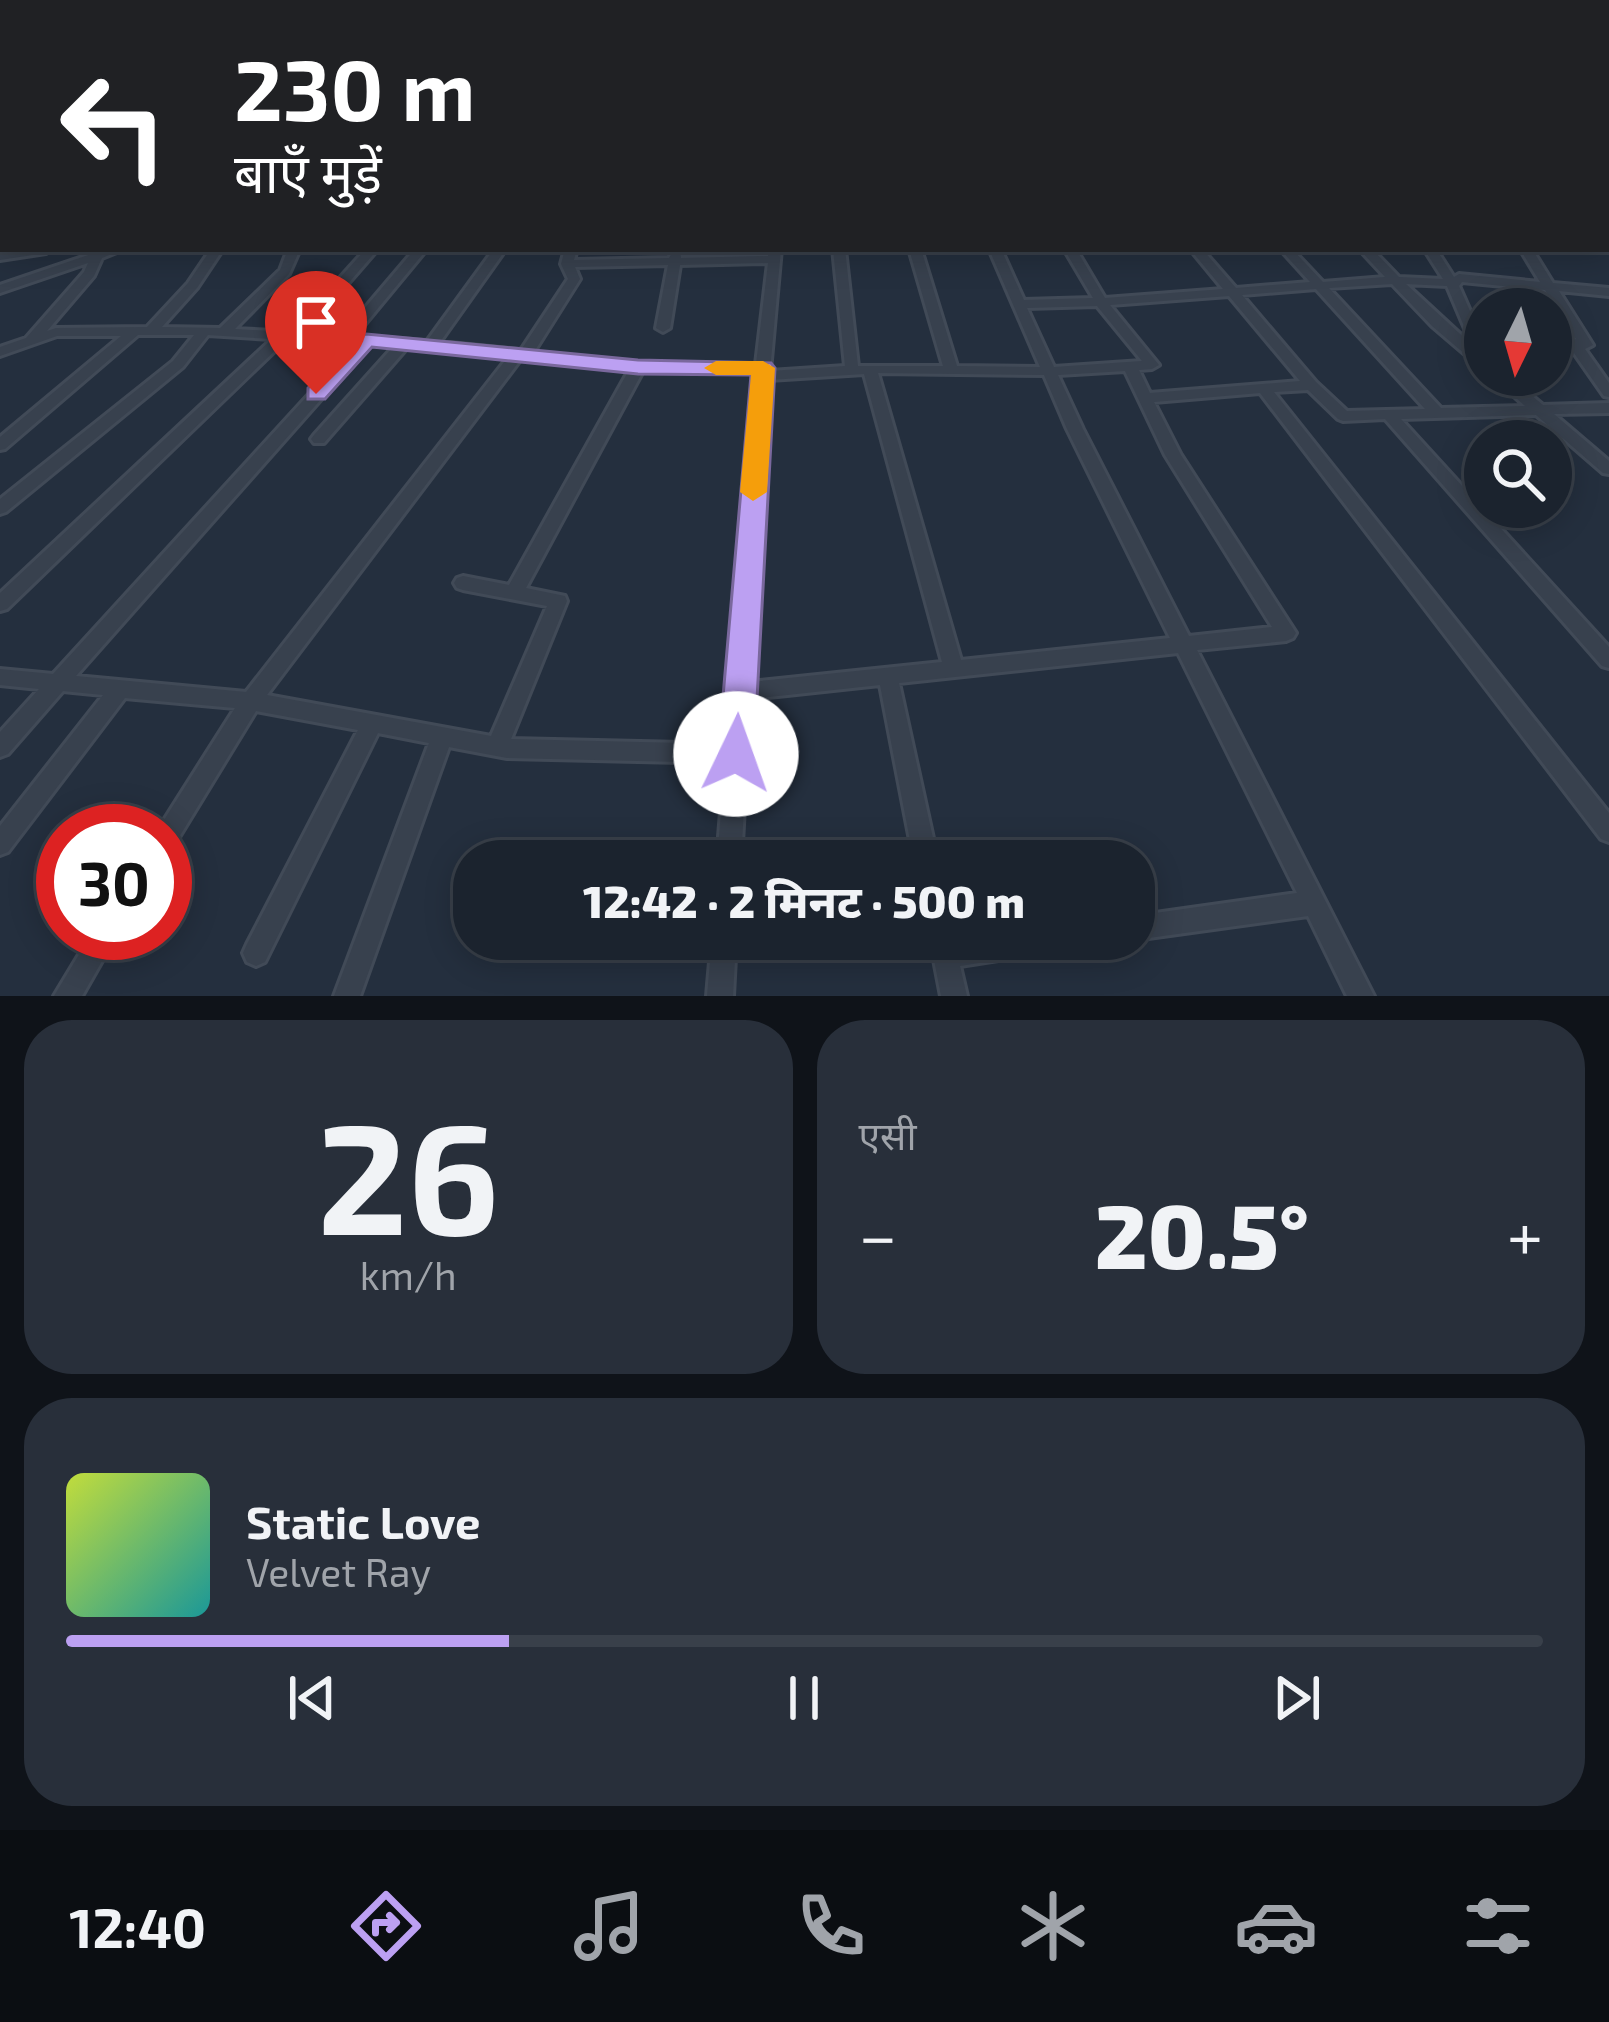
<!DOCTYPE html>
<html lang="hi">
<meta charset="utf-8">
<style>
:root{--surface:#1b232e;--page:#282f3a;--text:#f1f3f6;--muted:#a0a4aa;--line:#39404a;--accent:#bca0f2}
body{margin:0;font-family:"Exo 2","Noto Sans Devanagari",sans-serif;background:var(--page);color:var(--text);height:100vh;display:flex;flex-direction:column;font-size:45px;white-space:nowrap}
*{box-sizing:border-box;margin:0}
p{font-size:39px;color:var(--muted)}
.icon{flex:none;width:66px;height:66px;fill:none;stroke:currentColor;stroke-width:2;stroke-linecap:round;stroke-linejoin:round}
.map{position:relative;height:996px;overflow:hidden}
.sheet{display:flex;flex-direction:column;gap:24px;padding:24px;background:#0f1319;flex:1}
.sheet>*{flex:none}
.guide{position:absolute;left:0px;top:0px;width:1611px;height:252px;box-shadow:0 6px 30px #0003,0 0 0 3px var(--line);background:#202124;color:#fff;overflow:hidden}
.needle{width:78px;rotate:185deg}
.tools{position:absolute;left:1464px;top:288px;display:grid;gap:24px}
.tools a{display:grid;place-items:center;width:108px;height:108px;border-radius:50%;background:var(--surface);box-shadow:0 6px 30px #0003,0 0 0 3px var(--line);font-size:60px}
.speed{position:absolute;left:36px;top:804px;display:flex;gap:24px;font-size:60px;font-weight:700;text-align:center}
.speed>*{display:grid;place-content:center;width:156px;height:156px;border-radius:50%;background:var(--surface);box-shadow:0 6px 30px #0003,0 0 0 3px var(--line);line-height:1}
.speed .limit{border:18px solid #d22;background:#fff;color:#111}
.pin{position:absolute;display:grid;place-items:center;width:102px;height:102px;color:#fff;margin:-123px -51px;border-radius:50% 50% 50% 0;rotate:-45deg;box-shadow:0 0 12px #0007}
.pin .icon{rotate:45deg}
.me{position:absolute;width:132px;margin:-66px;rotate:3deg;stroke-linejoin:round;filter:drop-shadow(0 0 9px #0008)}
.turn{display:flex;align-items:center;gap:42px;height:252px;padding:0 36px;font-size:54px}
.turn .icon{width:156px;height:156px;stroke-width:2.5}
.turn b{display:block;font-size:84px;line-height:102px}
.big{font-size:90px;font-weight:800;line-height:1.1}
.sheet .card{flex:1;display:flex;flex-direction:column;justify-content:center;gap:18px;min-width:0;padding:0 42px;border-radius:48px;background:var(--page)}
.sheet .dial{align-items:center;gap:0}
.dial b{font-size:156px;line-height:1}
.song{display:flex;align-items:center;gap:36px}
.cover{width:144px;height:144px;border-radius:18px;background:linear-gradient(135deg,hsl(70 70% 55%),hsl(180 70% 35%))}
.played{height:12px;border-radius:6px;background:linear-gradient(90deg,var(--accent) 30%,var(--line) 30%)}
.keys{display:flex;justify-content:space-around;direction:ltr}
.heat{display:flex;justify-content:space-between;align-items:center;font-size:66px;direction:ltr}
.sheet .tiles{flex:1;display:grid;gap:24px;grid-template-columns:1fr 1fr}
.card:last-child{grid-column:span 2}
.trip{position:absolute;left:453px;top:840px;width:702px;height:120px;border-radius:48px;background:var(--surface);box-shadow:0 6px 30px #0003,0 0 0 3px var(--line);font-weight:800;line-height:120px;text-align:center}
.tabs{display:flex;height:192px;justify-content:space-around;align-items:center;background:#0b0e12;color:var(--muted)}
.tabs .icon{width:84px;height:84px}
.tabs .current{color:var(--accent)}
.tabs b{font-size:54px;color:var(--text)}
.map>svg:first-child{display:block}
</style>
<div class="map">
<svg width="1609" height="996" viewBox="0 0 1609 996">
<rect width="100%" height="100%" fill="#242f3e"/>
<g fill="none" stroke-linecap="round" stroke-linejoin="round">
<defs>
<g id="minor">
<polygon points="7,0 15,0 3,4"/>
<polygon points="170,0 177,0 174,3 167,3"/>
<polygon points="207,0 214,0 212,3 205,3"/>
<polygon points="333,0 340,0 337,3 330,3"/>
<polygon points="355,0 362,0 360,3 353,3"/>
<polygon points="389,0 396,0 394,3 387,3"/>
<polygon points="454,0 460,0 458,3 452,3"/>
<polygon points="480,0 486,0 485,3 479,3"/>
<polygon points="696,0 702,0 703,3 697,3"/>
<polygon points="767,0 774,0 776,3 769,3"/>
<polygon points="820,0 826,0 828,3 822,3"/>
<polygon points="873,0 879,0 880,3 874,3"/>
<rect x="996" y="0" width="6" height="3"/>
<polygon points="1129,0 1138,0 1138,1 1135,3"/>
<polygon points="1181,0 1188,0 1190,3 1183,3"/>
<polygon points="1361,0 1396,0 1358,3"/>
<polygon points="0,18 3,18 3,23 0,24"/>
<polygon points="0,36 3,36 3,41 0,42"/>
<rect x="0" y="50" width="3" height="4"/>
<rect x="0" y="64" width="3" height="5"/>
<polygon points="3,99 3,106 0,107 0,100"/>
<polygon points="1608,99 1609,100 1609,106 1608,105"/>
<rect x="1608" y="123" width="1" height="6"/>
<rect x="0" y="135" width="3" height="6"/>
<rect x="1608" y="145" width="1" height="6"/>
<rect x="1608" y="172" width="1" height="6"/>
<rect x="0" y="186" width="3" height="6"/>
<rect x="1608" y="205" width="1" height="8"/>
<polygon points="23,249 52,249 46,253 0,260 0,252"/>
<path d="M 106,249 L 124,249 L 102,258 L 94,276 L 47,331 L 56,328 L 147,327 L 188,283 L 211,249 L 223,249 L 197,288 L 162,327 L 220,328 L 280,270 L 288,249 L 300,249 L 289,274 L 235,329 L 291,332 L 366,249 L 378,249 L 305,333 L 342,335 L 415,249 L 427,249 L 355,336 L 427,341 L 494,249 L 506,249 L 440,342 L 521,350 L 568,279 L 561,264 L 565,249 L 577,249 L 574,260 L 669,258 L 674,249 L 680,250 L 681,258 L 768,256 L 769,249 L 781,249 L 770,371 L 845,366 L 833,249 L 845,249 L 858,366 L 943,366 L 909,249 L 921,249 L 957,366 L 1040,367 L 989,249 L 1001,249 L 1024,300 L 1093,298 L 1064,249 L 1076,249 L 1105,298 L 1223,289 L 1190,249 L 1202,249 L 1236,288 L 1310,282 L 1280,249 L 1292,249 L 1323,282 L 1385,277 L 1359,249 L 1372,249 L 1399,277 L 1443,279 L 1424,249 L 1436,249 L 1454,277 L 1459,274 L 1540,282 L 1520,249 L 1532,249 L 1553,283 L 1609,288 L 1609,296 L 1559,291 L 1593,345 L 1585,349 L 1609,383 L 1609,397 L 1604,396 L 1567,343 L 1576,339 L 1545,290 L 1462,282 L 1459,286 L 1485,345 L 1485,368 L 1480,367 L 1432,326 L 1392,284 L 1329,288 L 1441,408 L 1525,406 L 1491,375 L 1507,375 L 1543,405 L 1609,403 L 1609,413 L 1554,414 L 1609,461 L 1609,474 L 1603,473 L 1536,415 L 1401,419 L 1609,647 L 1609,668 L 1602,666 L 1385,419 L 1343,421 L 1338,419 L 1308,390 L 1274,392 L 1609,813 L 1609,842 L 1601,839 L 1260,393 L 1154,402 L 1181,455 L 1296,633 L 1293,638 L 1286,641 L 1197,650 L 1374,996 L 1347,996 L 1308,916 L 1134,940 L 1131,939 L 1134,939 L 1134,916 L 1297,893 L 1178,653 L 899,683 L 938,861 L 914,861 L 880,685 L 750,699 L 741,861 L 717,861 L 725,763 L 507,758 L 449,747 L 360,996 L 334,996 L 429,743 L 378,733 L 265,962 L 256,966 L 247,962 L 243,953 L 247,944 L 358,730 L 256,711 L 173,847 L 165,850 L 165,831 L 157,831 L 235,708 L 125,698 L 8,852 L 0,855 L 0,826 L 103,695 L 63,691 L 8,754 L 0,757 L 0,732 L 39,689 L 0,685 L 0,669 L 53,674 L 355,344 L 286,340 L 7,609 L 0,611 L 0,593 L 272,339 L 208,335 L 183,367 L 6,512 L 0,514 L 0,499 L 173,361 L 194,335 L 138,335 L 5,449 L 0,450 L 0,437 L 121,336 L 57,336 L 0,356 L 0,347 L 26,338 L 84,272 L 88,263 L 0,293 L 0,285 ZM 768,263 L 756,364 L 638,363 L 534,352 L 580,279 L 575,267 L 668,265 L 656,328 L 663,332 L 670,328 L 680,265 ZM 1406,284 L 1447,286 L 1472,345 ZM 1316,289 L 1425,409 L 1347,411 L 1316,382 L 1242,295 ZM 1229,296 L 1300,381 L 1150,393 L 1139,370 L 1152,369 L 1159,365 L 1110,305 ZM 1097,306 L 1142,361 L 1054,367 L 1027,308 ZM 369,345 L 393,347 L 314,435 L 311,439 L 314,443 L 324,443 L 407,348 L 508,357 L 246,692 L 76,676 ZM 521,359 L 629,370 L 509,585 L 463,576 L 457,578 L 454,583 L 457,588 L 463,590 L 547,606 L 491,736 L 267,695 ZM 643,371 L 755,372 L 726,744 L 511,739 L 567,601 L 565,596 L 526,588 ZM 1125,371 L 1165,455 L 1272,627 L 1189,636 L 1083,429 L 1058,375 ZM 878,373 L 1044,375 L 1067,429 L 1170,638 L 961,660 ZM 864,374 L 942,662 L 751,682 L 769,380 Z"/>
<polygon points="92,933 118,933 82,996 54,996"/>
<polygon points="712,939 736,939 733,996 707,996"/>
<polygon points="930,939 955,941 1069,939 1066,948 1057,951 960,966 967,996 941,996"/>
</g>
<rect id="major" x="1608" y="34" width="1" height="6"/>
</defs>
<use href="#minor" stroke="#414a57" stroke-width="6"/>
<use href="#major" stroke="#414a57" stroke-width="6"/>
<use href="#minor" fill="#38414e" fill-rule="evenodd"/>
<use href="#major" fill="#56606e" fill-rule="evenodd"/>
</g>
<polygon fill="#bca0f2" stroke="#7a689d" stroke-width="3" points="366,334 638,360 771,363 775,368 754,754 748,765 736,770 723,765 718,754 751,375 638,374 372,347 325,399 308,399 308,388 358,335"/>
<polygon fill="#f59e0b" points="763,361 775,368 767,492 753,501 740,492 751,375 716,375 704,368 716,361"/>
</svg>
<div class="tools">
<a><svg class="needle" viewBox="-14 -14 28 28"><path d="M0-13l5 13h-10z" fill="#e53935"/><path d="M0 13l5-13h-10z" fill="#a0a4aa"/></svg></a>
<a><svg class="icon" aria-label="search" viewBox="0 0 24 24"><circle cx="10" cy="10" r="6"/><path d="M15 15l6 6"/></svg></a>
</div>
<div class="speed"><div class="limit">30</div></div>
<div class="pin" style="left:316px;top:394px;background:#d93025"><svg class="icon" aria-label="arrive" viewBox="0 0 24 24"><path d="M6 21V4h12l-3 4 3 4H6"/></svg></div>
<svg class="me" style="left:736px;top:754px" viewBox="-20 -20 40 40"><circle r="19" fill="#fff"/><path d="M0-13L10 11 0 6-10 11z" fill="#bca0f2"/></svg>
<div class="trip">12:42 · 2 मिनट · 500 m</div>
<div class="guide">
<div class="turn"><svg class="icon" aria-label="left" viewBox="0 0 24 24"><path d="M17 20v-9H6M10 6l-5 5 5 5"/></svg><div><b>230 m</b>बाएँ मुड़ें</div></div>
</div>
</div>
<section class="sheet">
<div class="tiles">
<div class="card dial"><b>26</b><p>km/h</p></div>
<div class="card"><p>एसी</p>
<div class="heat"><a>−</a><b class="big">20.5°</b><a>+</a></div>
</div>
<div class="card">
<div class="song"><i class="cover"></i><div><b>Static Love</b><p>Velvet Ray</p></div></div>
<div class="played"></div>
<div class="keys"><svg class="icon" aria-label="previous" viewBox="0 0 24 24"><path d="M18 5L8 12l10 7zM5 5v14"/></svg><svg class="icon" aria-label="pause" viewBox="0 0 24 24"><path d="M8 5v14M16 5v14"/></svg><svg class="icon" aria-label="next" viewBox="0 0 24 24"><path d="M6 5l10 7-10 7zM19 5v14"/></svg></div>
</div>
</div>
</section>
<nav class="tabs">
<b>12:40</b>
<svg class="icon current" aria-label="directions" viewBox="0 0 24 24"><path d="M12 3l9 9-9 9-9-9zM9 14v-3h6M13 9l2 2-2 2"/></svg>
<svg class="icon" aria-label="music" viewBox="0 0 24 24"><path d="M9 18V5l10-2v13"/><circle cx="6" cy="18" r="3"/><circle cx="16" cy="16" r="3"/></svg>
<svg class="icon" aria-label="phone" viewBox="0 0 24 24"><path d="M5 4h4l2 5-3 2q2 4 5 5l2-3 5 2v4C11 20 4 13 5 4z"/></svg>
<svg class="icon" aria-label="climate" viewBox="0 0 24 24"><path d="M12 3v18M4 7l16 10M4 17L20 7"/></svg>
<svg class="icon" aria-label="car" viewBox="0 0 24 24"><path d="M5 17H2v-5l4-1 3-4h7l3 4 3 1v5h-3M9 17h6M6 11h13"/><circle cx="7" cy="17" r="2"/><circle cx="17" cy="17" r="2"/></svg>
<svg class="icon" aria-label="filters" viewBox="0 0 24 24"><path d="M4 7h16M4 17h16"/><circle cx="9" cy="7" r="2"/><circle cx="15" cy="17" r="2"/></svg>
</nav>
